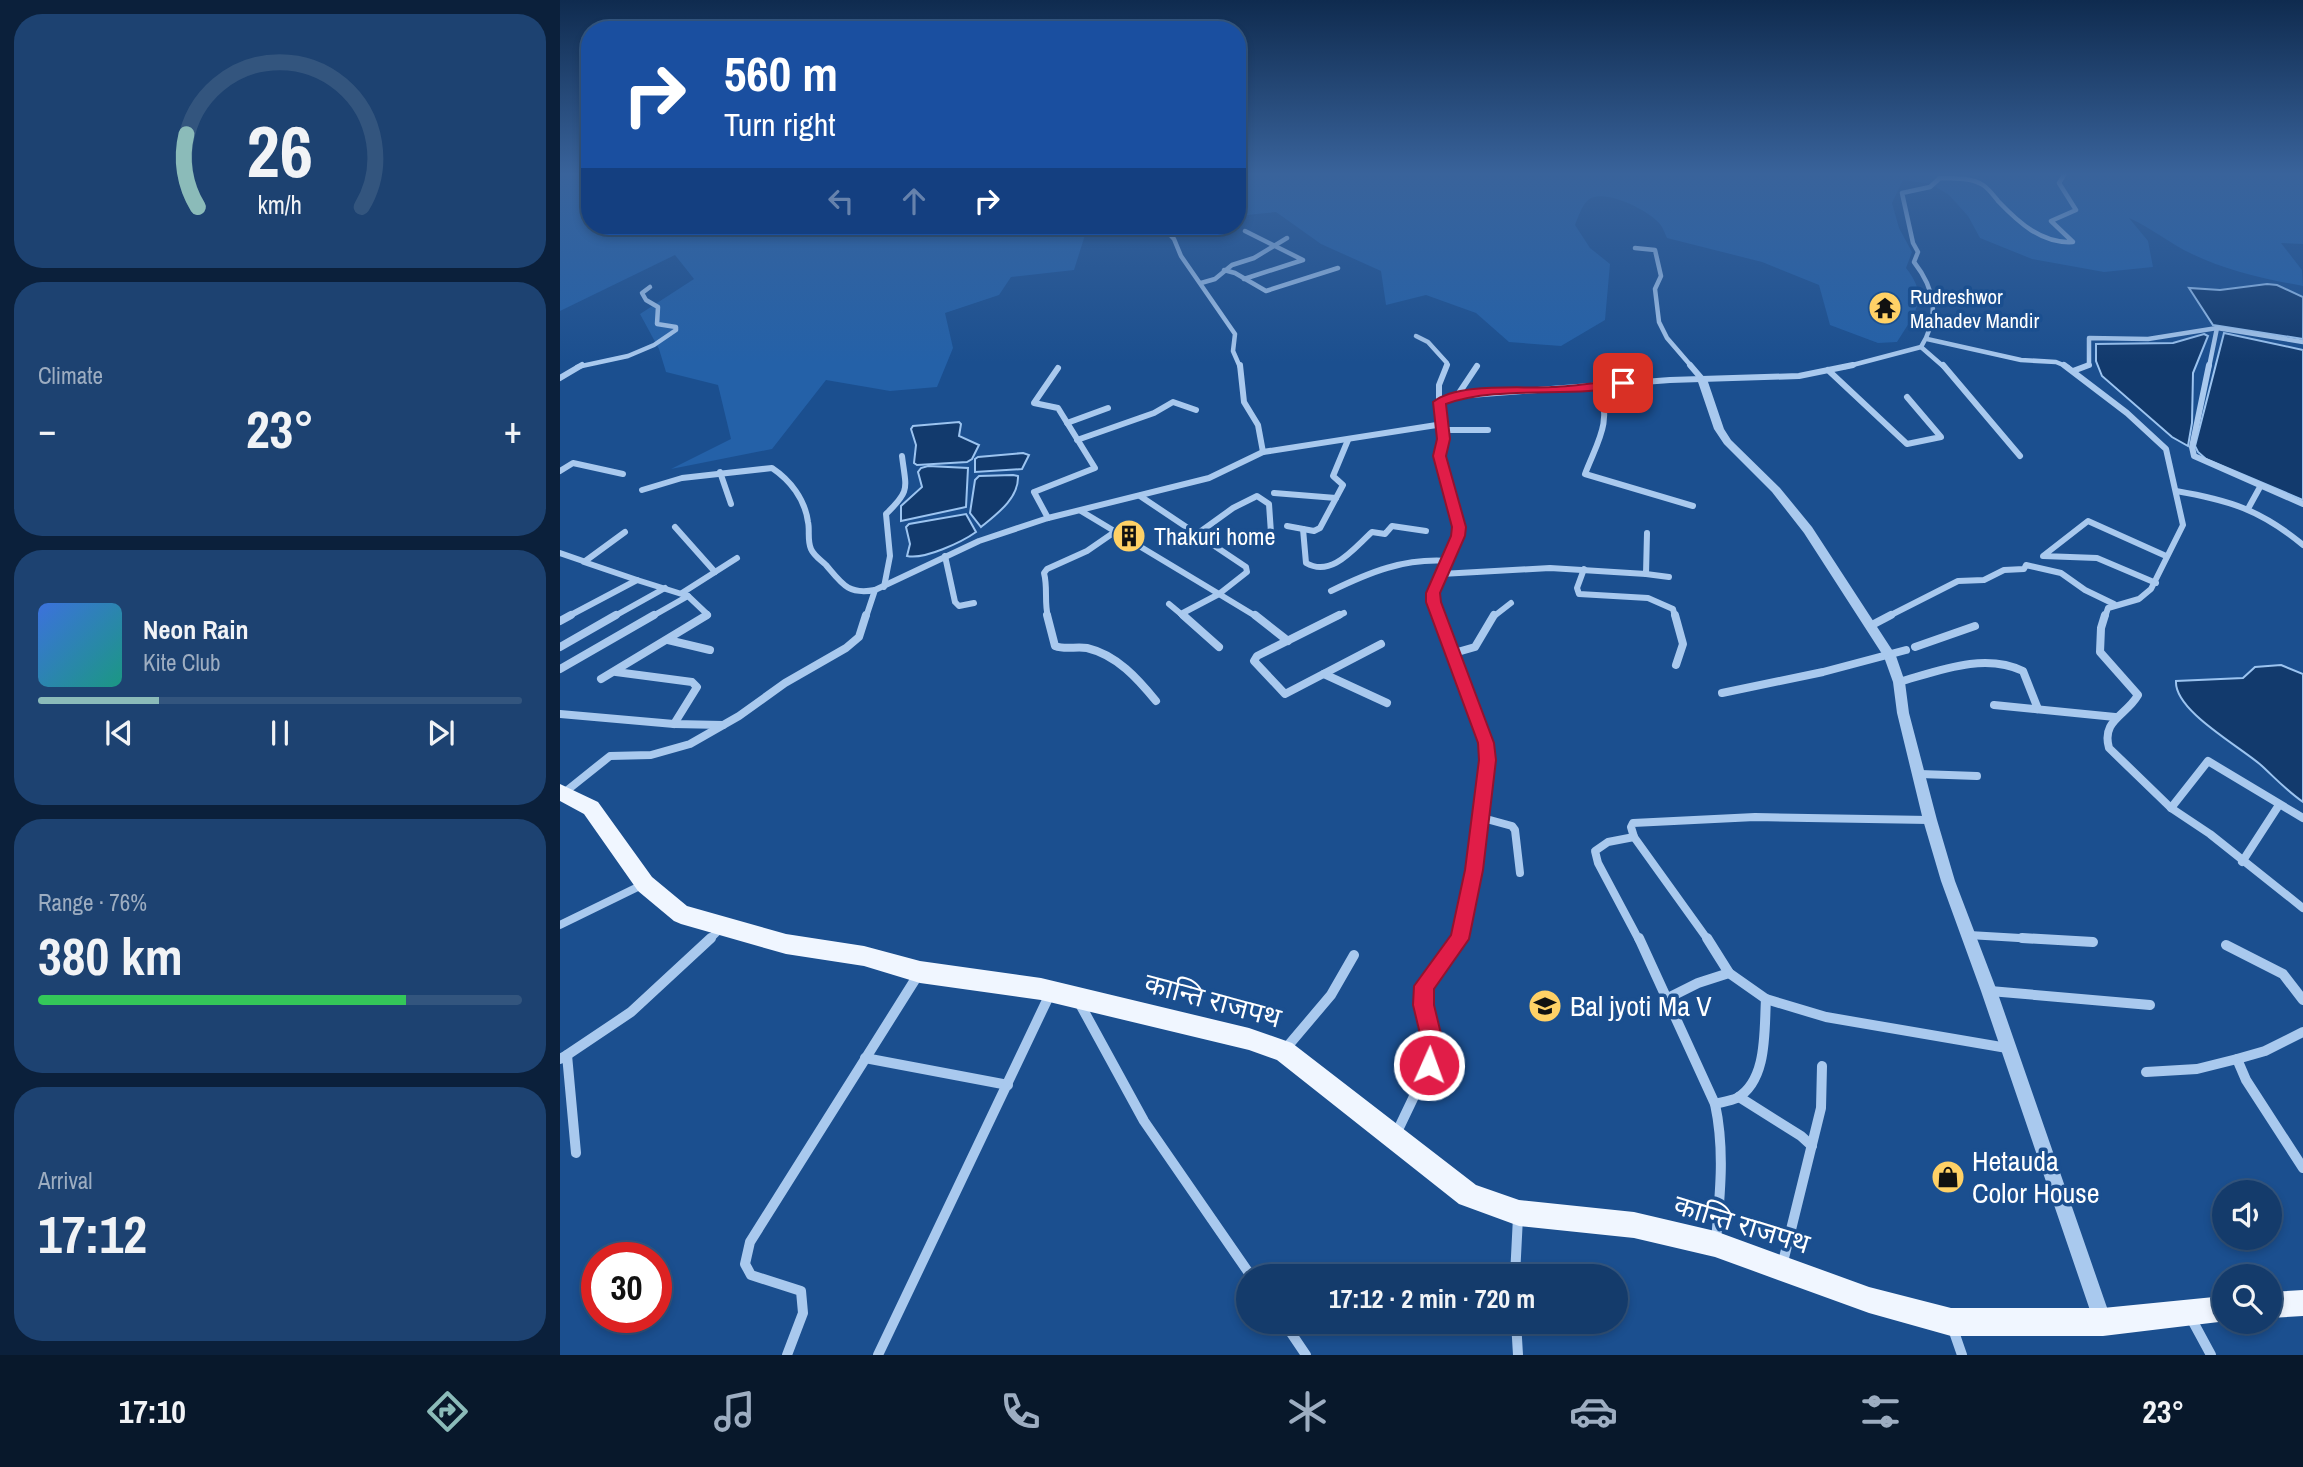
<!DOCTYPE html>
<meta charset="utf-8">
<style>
:root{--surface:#143b6b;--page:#1d4271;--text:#f1f3f6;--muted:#9dadc1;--line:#33557e;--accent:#8bbbb9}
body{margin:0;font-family:"Archivo Narrow","Noto Sans Devanagari",sans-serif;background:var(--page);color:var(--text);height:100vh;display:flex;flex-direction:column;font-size:26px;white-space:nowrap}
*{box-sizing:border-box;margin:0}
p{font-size:23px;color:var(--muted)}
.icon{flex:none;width:38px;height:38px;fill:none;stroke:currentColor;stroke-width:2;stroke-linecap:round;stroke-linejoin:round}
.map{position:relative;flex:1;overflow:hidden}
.details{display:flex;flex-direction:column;gap:14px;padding:14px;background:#0b203b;width:560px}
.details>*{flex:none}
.top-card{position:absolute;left:21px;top:21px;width:665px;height:214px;border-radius:28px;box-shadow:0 4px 10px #0003,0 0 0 2px var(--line);background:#1a4fa0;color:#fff;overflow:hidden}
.fabs{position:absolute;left:1652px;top:1180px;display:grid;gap:14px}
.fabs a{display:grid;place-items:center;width:70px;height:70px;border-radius:50%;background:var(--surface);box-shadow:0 4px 10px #0003,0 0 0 2px var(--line);font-size:35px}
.speed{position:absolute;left:21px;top:1242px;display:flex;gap:14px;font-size:35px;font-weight:700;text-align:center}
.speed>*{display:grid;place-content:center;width:91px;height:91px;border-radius:50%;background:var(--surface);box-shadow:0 4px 10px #0003,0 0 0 2px var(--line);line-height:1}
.speed .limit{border:10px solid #d22;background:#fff;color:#111}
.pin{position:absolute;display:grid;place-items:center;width:60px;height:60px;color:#fff;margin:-30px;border-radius:14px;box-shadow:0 4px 10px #0006}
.me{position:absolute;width:77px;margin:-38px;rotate:2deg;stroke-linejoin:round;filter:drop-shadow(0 0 5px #0008)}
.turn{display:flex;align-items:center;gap:24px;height:147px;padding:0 28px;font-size:32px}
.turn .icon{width:91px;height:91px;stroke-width:2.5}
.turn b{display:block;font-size:49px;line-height:60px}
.lanes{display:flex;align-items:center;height:66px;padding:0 28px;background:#0003;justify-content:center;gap:35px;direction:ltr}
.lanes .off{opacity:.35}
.big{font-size:52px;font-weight:800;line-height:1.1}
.details .tile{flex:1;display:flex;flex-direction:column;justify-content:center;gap:10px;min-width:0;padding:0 24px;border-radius:28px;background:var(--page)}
.details .dial{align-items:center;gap:0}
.dial svg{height:182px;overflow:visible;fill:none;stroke:var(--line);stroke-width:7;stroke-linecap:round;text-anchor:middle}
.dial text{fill:var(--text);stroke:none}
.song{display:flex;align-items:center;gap:21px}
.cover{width:84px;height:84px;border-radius:10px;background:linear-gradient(135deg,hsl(220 70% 55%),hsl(170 70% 35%))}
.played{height:7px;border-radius:4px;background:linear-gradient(90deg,var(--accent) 25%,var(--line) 25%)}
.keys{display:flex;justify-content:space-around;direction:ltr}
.heat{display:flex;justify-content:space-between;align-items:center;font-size:38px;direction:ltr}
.charge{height:10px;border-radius:5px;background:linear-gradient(90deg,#34c759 76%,var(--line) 0)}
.trip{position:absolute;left:676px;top:1264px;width:392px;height:70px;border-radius:35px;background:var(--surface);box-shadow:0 4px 10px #0003,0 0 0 2px var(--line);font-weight:800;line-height:70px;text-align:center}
.tab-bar{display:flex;height:112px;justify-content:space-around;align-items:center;background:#08182b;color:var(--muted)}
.tab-bar .icon{width:49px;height:49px}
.tab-bar .on{color:var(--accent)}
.tab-bar b{font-size:32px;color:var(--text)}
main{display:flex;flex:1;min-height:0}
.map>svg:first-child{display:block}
</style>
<main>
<section class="details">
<div class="tile dial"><svg viewBox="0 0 100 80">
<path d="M14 69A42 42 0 1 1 86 69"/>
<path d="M14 69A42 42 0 0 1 9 37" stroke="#8bbbb9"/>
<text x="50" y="56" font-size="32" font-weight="700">26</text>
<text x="50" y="72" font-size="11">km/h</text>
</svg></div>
<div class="tile"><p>Climate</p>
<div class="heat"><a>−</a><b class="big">23°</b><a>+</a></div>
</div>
<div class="tile">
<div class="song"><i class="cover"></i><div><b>Neon Rain</b><p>Kite Club</p></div></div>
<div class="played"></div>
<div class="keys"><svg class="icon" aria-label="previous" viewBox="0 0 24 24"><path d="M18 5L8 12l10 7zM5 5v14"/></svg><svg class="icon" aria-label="pause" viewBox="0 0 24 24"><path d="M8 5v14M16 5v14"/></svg><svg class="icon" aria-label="next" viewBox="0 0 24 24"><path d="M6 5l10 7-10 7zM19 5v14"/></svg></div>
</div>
<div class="tile"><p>Range · 76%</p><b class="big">380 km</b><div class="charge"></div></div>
<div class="tile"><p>Arrival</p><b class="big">17:12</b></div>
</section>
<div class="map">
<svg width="1743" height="1355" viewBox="0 0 1743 1355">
<rect width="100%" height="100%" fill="#1b4f8f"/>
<g fill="#2461a8">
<polygon points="0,172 30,172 30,226 540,226 525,235 514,270 451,277 439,295 385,313 393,348 377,387 330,391 266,380 212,449 111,469 171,439 158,385 106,372 99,349 80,314 134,279 115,255 0,311"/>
<path d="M 677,172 L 1743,172 L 1743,244 L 1721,243 L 1742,270 L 1743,286 C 1704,279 1668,271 1632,254 C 1610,244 1592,228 1569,218 L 1588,241 L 1593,267 L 1544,272 L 1472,259 L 1420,238 L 1408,216 L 1389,195 L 1371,184 L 1343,180 L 1332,203 L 1339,228 L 1352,252 L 1346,268 C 1370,298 1355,313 1337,342 L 1318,343 L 1270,325 L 1259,285 L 1202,262 L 1107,238 C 1105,234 1103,227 1099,223 C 1088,210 1043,187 1028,200 C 1022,205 1018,218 1015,225 L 1030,248 L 1050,264 L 1045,320 L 1001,346 L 949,342 L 916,313 L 866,295 L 826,305 L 821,271 L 761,244 L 716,212 L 677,216 Z"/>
</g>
<g fill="#123a6d" stroke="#9cc4f0" stroke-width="2">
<polygon points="1707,284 1717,285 1743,297 1743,339 1653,325 1629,288 1660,290"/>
<polygon points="1664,333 1743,350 1743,500 1646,459 1638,452 1635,446"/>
<polygon points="1644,334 1648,336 1633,373 1632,423 1628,446 1612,437 1542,376 1536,361 1536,344 1613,343"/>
<polygon points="399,422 401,424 399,436 419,445 412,459 407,462 357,465 354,463 356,445 351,429 353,426"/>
<polygon points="463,453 469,455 462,469 415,472 415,459 418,457"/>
<polygon points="368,466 408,468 406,507 341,521 341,506 362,487 358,472 361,468"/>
<path d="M 453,475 L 458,476 C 459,498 437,514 421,527 L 410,513 L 415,480 L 419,476 Z"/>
<path d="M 406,514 L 416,532 C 402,542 364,560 347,556 L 350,544 L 346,527 L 349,524 Z"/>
<path d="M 1721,665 L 1743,674 L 1743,802 C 1727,791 1716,779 1702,766 C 1681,747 1614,711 1616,681 L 1683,678 L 1695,667 Z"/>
</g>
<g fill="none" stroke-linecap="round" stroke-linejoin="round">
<g stroke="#a9c9ee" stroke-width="4.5">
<polyline points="602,226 614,239 621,256 675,334 673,351 680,367"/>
<polyline points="1075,248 1095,250 1101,276 1095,289 1099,322 1107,338 1132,367"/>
<polyline points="664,270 675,273 706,291 778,268"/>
<polyline points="684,279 743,260 685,231"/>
<polyline points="641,283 655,279 672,265 694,258 727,238"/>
<polyline points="856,336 868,342 887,363 886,367"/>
<polyline points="1367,339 1461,360 1496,362 1508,367"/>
<polyline points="1361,347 1384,367"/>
<polyline points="17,367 68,356 94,345 116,330 116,327 97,324 98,307 86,300 82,293 90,287"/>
<path d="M 1285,367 L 1361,347 C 1380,316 1375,289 1354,262 L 1358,252 L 1353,243 L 1342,193 L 1370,187 L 1380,178 C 1394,179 1411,177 1423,185 C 1429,189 1434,196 1438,201 C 1459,223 1482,244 1513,242 L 1491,221 L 1516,210 L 1499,183 L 1506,172"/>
<polyline points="1524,367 1529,365 1529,338 1588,339 1657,328 1743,342"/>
<polyline points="1649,367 1657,328"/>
</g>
<g stroke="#a9c9ee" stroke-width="6">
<polyline points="680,365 684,402 698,425 703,452"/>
<polyline points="1130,365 1142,379"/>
<polyline points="1383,365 1460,456"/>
<polyline points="1504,365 1567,413 1606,449 1623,525 1591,589 1579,599 1548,608 1545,617"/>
<polyline points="1649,365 1632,447 1634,456 1743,504"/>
<polyline points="1268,370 1347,444 1381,437 1347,397"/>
<polyline points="1513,371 1529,365"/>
<polyline points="0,378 22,365"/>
<path d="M 1040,385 C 1051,425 1039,438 1025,474 L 1133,506"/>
<polyline points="897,396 917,366"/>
<polyline points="879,402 879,385 887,365"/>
<polyline points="507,423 548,408"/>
<polyline points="883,424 879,402 897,396 1110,380 1239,376 1293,365"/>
<polyline points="883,430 928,430"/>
<polyline points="517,440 594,413 613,402 636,410"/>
<polyline points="0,471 13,463 63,474"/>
<polyline points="160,472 171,504"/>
<path d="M 82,490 L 122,478 L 212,468 C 230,480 245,499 248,522 C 250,530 247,540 251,549 C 254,556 261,560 266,565 C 282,584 288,595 315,590"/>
<path d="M 1616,491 C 1669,500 1701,510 1743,545"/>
<polyline points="714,493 776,498"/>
<polyline points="580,496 686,567 687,572 659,594 697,617"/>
<polyline points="1689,507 1700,487"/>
<polyline points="521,511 659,594 621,614 609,604"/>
<polyline points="488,518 474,492 535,468 498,408 474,403 498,368"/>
<polyline points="727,526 754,531 760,528 783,485 773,476 788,440"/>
<polyline points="115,527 155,572"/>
<path d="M 743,529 L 746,563 C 772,578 794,548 812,532 L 825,534 L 832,526 L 866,531"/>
<polyline points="637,534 673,508 697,496 709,504 711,533"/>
<polyline points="0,553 23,561"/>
<polyline points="385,556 395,602 399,606 414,603"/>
<polyline points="1024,569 1017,588 1019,594 1088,598 1113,609 1115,617"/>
<polyline points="881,574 990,568 1086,574 1087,533"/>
<polyline points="1086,574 1109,577"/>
<polyline points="77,580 128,596 148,615 145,617"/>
<polyline points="1596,583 1537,558 1483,556 1528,521 1606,556"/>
<path d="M 324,587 L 330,556 L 326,514 C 351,490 346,489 342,456"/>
<path d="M 771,591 C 810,572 844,558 888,561"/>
<polyline points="122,593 177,558"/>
<polyline points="621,614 625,617"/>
<polyline points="7,617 77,580 24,562 65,532"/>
<polyline points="53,617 105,588"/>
<polyline points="91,617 128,596"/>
<polyline points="306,617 315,590 419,541 488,518 649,478 703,452 883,424 879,455 895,509 898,536 873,593 880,617"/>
<path d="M 488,617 C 484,602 488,588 484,573 L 487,569 L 527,551 L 556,531"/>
<polyline points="776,617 784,613"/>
<polyline points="933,617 951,603"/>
<polyline points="1327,617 1398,581 1424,580 1444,570 1464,569 1466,565 1501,573 1525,590 1554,604"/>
</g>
<g stroke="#a9c9ee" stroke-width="8">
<path d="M 487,615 L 495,646 C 506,650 516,646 527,648 C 557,655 578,679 596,701"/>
<polyline points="623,615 659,647"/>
<polyline points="695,615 728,641"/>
<polyline points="779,615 697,656 694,661 725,694 821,644"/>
<polyline points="879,615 926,743 927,760 914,870 899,940"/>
<polyline points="1115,615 1123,644 1116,665"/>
<path d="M 1545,615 L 1541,628 L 1540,652 L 1578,695 C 1566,716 1541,720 1549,748 L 1611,808 L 1650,834 L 1743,908"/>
<polyline points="0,621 11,615"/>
<polyline points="1312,625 1331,615"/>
<polyline points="108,640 150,650"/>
<polyline points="0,647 56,615"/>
<polyline points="1355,647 1415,626"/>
<polyline points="894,653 915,647 934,615"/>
<polyline points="0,669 94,615"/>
<polyline points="56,672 132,682 137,687 114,724"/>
<polyline points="764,674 827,703"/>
<polyline points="41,679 147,615"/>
<path d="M 1339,682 C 1378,671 1424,652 1463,671 L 1478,709"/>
<polyline points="1162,693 1263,672 1346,650"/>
<polyline points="1434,705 1555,717"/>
<polyline points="0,714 114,724 163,725"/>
<polyline points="1360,774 1417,776"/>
<polyline points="5,792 50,756 91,755 130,744 179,716 225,683 286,648 299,637 306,615"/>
<polyline points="1611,808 1648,761 1743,818"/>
<polyline points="919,817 952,826 955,830 960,873"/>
<polyline points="1074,837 1048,842 1035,851 1038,863 1079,940"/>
<polyline points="1682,862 1719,805"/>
<polyline points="0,925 84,884"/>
<polyline points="1409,935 1493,940"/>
<polyline points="149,940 162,927"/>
<polyline points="1148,940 1074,837 1071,827 1073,823 1195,817 1369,820"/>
</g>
<g stroke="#a9c9ee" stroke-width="10">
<path d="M 1079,938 L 1155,1104 C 1165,1150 1160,1194 1156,1240"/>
<polyline points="1147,938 1169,973 1206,999 1266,1017 1447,1048"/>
<polyline points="1462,938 1533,942"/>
<polyline points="1666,945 1723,974 1743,1000"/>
<polyline points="1430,991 1590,1005"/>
<polyline points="1108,998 1138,983 1169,973"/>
<polyline points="520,1004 584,1121 691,1276"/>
<polyline points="1743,1032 1705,1051 1677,1059 1686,1080 1743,1168"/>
<polyline points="727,1047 771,995 794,955"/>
<polyline points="7,1055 71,1012 151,938"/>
<polyline points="305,1058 448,1085"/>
<polyline points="0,1059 7,1055 16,1153"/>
<polyline points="1586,1072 1637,1069 1677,1059"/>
<polyline points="1179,1097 1241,1136 1252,1146"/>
<path d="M 1155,1104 C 1162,1102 1170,1101 1177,1098 C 1208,1080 1204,1030 1206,999"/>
<polyline points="836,1134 869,1065 872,1042 863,1005 864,986 900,938"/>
<polyline points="1222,1266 1261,1108 1262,1066"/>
<polyline points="955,1276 958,1217"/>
<polyline points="1631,1318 1651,1355"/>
<polyline points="723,1321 746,1355"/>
<polyline points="956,1321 958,1355"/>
<polyline points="1393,1329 1402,1355"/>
<polyline points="227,1355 243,1313 241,1291 191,1275 185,1264 190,1242 358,975"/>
<polyline points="318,1355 489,996"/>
</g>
<polygon fill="#a9c9ee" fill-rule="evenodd" points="1142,376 1147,379 1164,429 1171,440 1220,488 1252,527 1336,656 1345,682 1349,713 1377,820 1395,881 1437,991 1552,1322 1550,1329 1543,1331 1536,1329 1534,1322 1421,991 1381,881 1363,820 1337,713 1333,682 1324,657 1244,533 1212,492 1164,444 1154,429 1137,379"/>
<g fill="#f0f6ff" fill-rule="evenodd">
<polygon points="0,784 38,802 92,877 127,906 226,934 304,946 360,961 481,978 689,1028 732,1043 916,1185 959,1200 1074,1212 1155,1231 1309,1287 1391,1308 1543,1308 1664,1296 1664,1321 1667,1321 1543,1336 1391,1336 1309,1313 1155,1257 1074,1238 959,1226 899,1204 717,1060 689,1050 481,1000 360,983 304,966 226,954 121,924 114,921 78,891 24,814 0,801"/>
<polygon points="1743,1290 1743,1316 1710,1318 1710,1292"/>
</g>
</g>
<linearGradient id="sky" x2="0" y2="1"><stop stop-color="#0f2b4f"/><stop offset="0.48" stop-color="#39639b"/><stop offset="1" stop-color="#39639b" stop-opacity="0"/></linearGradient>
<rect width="1743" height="362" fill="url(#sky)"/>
<path fill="#e11d48" stroke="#92132f" stroke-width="2" d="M 1063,380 L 1068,381 L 1068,386 C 1011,398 938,385 886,404 L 890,439 L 886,456 L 906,527 L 905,536 L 880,593 L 881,602 L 934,743 L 936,760 L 923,870 L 909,939 L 874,989 L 874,1005 L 883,1042 L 876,1073 L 869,1076 L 861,1073 L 858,1065 L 862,1042 L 853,1005 L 854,986 L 891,935 L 905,870 L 919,760 L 918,743 L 866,602 L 866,593 L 891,536 L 892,527 L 873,456 L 877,439 L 873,402 C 898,382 960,389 992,387 C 1016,386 1040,382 1063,380 Z"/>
<defs>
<symbol id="temple-disc" viewBox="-11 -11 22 22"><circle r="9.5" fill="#ffd166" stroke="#1b4f8f"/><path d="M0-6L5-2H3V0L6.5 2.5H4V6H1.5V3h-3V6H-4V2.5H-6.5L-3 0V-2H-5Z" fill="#111"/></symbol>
<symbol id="building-disc" viewBox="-11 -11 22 22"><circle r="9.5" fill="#ffd166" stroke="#1b4f8f"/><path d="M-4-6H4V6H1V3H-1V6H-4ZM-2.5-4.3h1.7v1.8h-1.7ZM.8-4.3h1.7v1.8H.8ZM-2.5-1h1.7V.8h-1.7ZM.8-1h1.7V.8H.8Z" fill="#111"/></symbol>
<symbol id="school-disc" viewBox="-11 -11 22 22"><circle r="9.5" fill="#ffd166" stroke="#1b4f8f"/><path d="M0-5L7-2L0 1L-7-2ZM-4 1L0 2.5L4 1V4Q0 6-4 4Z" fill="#111"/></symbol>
<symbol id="shop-disc" viewBox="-11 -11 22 22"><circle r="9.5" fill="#ffd166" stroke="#1b4f8f"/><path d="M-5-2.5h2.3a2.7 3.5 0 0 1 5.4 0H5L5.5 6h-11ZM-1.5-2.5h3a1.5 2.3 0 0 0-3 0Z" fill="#111"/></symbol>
</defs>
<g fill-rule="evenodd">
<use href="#temple-disc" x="1306" y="289" width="38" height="38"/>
<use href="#building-disc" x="550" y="517" width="38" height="38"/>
<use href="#school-disc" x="966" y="987" width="38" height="38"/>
<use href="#shop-disc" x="1369" y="1158" width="38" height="38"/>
</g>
<g text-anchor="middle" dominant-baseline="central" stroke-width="7" stroke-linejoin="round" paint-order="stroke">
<g font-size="21" fill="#fff" stroke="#1b4f8f" text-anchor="start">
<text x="1350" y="296">Rudreshwor<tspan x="1350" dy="24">Mahadev Mandir</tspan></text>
</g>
<g font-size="24" fill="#fff" stroke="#1b4f8f" text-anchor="start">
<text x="594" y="536">Thakuri home</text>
</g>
<g font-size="28" fill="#fff" stroke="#1b4f8f">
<text transform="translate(653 1000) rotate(15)">कान्ति राजपथ</text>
<text transform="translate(1182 1224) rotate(17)">कान्ति राजपथ</text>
</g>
<g font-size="28" fill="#fff" stroke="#1b4f8f" text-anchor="start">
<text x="1010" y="1006">Bal jyoti Ma V</text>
<text x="1412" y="1161">Hetauda<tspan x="1412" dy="32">Color House</tspan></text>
</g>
</g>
</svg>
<div class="fabs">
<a><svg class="icon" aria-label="sound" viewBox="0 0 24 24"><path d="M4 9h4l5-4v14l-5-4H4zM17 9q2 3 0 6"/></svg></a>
<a><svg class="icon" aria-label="search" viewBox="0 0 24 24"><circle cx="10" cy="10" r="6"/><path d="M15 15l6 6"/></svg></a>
</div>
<div class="speed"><div class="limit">30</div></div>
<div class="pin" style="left:1063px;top:383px;background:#d93025"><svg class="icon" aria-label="arrive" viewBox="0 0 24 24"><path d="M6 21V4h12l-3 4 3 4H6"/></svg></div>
<svg class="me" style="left:869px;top:1065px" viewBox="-20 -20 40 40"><circle r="17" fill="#e11d48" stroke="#fff" stroke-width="3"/><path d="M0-11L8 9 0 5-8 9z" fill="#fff"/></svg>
<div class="trip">17:12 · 2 min · 720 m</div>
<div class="top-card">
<div class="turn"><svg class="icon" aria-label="right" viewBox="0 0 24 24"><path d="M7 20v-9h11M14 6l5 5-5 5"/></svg><div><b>560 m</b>Turn right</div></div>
<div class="lanes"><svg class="icon off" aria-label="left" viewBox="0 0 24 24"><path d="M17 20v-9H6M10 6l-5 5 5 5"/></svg><svg class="icon off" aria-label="ahead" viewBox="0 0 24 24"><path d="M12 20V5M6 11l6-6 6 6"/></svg><svg class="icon" aria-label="right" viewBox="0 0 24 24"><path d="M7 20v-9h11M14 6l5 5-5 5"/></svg></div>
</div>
</div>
</main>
<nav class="tab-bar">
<b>17:10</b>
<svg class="icon on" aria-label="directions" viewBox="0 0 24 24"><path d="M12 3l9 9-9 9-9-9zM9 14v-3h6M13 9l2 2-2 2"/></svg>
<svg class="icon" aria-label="music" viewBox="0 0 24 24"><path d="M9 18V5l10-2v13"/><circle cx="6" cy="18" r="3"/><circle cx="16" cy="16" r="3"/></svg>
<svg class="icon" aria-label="phone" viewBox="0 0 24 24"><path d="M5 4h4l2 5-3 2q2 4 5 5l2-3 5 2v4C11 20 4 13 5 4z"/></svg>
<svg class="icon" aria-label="climate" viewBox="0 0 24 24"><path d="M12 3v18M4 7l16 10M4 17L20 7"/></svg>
<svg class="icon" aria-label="car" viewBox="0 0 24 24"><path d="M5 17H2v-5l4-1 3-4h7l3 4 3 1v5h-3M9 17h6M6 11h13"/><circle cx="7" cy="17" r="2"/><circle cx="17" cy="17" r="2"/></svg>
<svg class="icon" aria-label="filters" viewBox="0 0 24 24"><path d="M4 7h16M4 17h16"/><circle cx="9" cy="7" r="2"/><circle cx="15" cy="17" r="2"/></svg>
<b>23°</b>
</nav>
